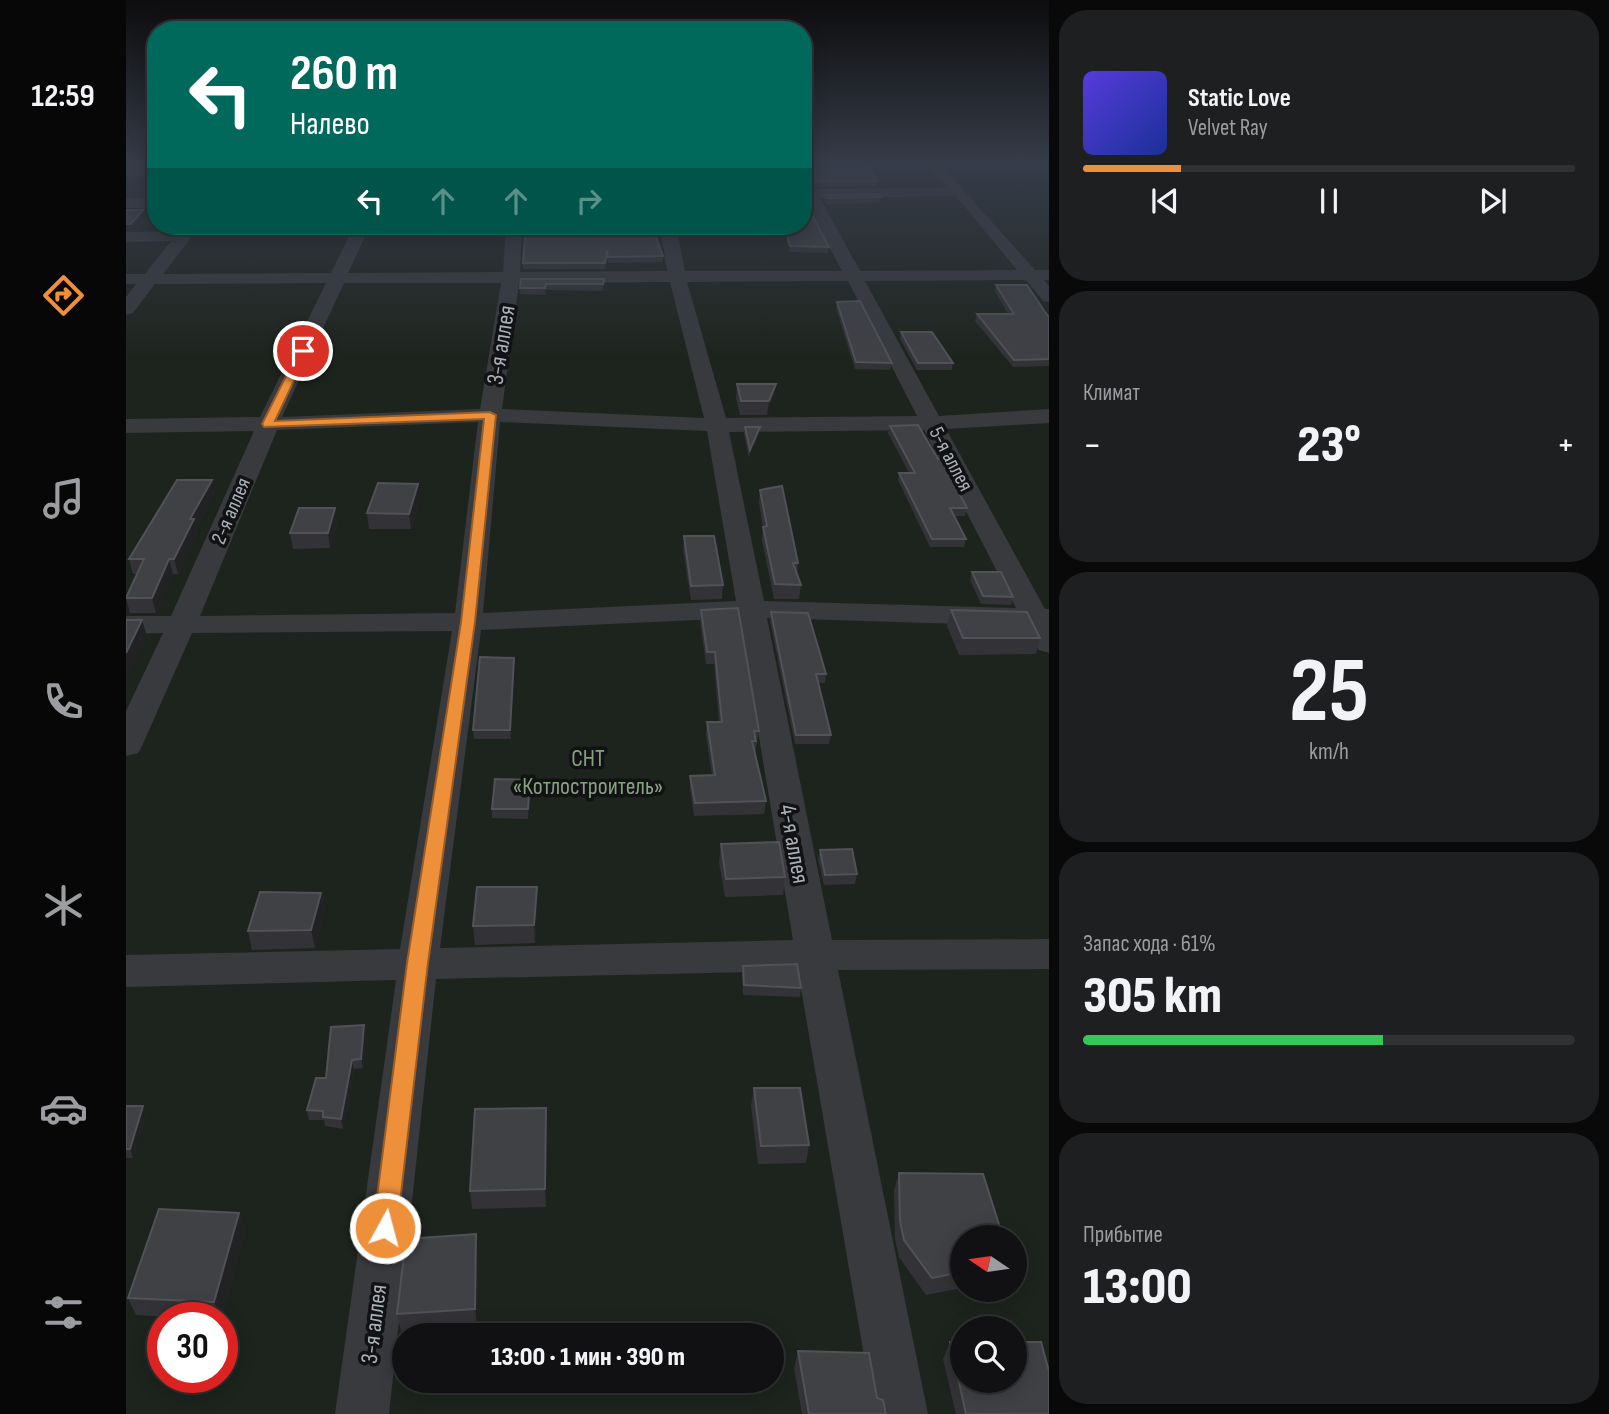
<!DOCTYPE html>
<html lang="ru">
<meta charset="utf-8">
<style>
:root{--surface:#111113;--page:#1e1f21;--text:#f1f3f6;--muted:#9c9da0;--line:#303133;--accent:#ee8f3a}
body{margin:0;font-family:"Sofia Sans Condensed",sans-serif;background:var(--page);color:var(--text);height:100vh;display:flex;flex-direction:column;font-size:26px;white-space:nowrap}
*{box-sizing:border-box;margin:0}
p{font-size:23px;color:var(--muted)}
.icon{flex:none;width:38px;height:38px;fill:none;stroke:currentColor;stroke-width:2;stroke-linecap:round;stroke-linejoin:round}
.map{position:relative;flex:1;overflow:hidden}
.side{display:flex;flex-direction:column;gap:10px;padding:10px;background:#09090a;width:560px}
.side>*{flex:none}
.hud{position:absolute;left:21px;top:21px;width:665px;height:214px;border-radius:28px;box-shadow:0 4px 18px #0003,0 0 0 2px var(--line);background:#00695c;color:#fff;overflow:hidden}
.needle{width:46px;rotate:283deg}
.controls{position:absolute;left:824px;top:1225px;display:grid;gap:14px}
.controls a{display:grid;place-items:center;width:77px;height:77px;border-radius:50%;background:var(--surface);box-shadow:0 4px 18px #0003,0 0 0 2px var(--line);font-size:35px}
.speed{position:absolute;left:21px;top:1302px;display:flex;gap:14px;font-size:35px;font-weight:700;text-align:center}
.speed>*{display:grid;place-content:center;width:91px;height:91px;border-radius:50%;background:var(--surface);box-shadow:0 4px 18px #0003,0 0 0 2px var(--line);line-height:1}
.speed .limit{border:10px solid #d22;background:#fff;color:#111}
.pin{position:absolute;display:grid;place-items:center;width:60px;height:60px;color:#fff;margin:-30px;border:4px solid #fff;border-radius:50%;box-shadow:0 2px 7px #0007}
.me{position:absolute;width:77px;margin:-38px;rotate:7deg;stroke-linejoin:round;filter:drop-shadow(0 0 5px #0008)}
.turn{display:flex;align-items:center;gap:24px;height:147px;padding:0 28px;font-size:32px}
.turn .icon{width:91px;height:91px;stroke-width:2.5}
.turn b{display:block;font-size:49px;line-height:60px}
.lanes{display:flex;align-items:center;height:66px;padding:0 28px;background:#0003;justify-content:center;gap:35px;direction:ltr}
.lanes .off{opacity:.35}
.big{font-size:52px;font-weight:800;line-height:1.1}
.side .widget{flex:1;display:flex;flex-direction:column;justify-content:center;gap:10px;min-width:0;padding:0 24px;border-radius:28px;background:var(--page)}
.side .dial{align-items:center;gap:0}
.dial b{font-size:91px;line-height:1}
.song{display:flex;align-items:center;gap:21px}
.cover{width:84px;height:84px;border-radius:10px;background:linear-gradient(135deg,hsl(250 70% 55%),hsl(230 70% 35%))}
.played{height:7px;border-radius:4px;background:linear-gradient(90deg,var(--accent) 20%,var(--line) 20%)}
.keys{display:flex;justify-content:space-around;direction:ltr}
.heat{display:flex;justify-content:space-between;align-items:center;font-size:38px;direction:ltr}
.charge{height:10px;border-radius:5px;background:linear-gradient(90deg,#34c759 61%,var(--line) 0)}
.trip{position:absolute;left:266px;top:1323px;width:392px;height:70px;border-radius:35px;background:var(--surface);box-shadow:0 4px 18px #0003,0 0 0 2px var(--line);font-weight:800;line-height:70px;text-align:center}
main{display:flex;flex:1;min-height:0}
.tabs{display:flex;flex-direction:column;width:126px;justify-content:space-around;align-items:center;background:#070708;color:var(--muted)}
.tabs .icon{width:49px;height:49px}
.tabs .selected{color:var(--accent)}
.tabs b{font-size:32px;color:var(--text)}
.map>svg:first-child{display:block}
</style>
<main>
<nav class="tabs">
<b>12:59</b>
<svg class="icon selected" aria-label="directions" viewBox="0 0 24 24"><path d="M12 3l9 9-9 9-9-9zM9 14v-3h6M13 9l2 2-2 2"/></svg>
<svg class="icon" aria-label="music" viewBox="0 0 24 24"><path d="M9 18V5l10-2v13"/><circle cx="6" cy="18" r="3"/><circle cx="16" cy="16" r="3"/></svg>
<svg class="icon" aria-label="phone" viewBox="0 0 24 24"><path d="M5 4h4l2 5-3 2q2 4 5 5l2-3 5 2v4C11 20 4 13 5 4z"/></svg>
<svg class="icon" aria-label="climate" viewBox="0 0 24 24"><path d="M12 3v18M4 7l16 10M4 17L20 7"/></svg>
<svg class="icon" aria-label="car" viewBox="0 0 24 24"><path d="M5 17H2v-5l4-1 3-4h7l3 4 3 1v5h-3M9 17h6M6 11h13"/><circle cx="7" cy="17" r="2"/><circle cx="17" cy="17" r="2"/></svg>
<svg class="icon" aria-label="filters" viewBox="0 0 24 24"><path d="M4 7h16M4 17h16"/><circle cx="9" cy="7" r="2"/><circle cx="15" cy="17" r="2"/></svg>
</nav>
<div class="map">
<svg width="923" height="1414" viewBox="0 0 923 1414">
<rect width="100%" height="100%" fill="#171719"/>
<path fill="#1d241d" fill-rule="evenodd" d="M 0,165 L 30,165 L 30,226 L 677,226 L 677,165 L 923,165 L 923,1414 L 0,1414 ZM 836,1237 L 889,1237 L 889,1290 L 836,1290 ZM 37,1318 L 96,1318 L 96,1377 L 37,1377 ZM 836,1328 L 889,1328 L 889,1381 L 836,1381 ZM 278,1335 L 646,1335 L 646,1381 L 278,1381 Z"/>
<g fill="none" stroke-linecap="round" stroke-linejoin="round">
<g fill="#383a3e" fill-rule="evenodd">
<path d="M 800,165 L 815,165 L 909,270 L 923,270 L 923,280 L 918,280 L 923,286 L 923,302 L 917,301 L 900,280 L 739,281 L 813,416 L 923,409 L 923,423 L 820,429 L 919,609 L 923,609 L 923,653 L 913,650 L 899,626 L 641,618 L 706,940 L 923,939 L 923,969 L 712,970 L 802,1414 L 748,1414 L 672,971 L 310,979 L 263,1414 L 209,1414 L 270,980 L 0,987 L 0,955 L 274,949 L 326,631 L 66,633 L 16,746 L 12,753 L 0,756 L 0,711 L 37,633 L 0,634 L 0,616 L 45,616 L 128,431 L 0,433 L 0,419 L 134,417 L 200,283 L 29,284 L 7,313 L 0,315 L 0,297 L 10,284 L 0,284 L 0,274 L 19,274 L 45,241 L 0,242 L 0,232 L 53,231 L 58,226 L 74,226 L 37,274 L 205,273 L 228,226 L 244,226 L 222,273 L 377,272 L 380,226 L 396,226 L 394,272 L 541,271 L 534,226 L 550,226 L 559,271 L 716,271 L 677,198 L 677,176 L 682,177 L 689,189 L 822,188 ZM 830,196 L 891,270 L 734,271 L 694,198 ZM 722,281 L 791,416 L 600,418 L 561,282 ZM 544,282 L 578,418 L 376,409 L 393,283 ZM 218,283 L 375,283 L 354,409 L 156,417 ZM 352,422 L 329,613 L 74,616 L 151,430 ZM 374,422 L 581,431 L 610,601 L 357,613 ZM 798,430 L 890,608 L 638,601 L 603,432 ZM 613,618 L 667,940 L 314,948 L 355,630 Z"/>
<rect x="0" y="168" width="30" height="8"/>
<rect x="0" y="198" width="30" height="10"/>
</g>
</g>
<g fill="#333337">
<polygon points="677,165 751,181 750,186 690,186 684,176 677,174"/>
<polygon points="699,195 755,197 754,203 700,204 698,201"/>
<polygon points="476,226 537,256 537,262 482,263 481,256 479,269 397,269 397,263 477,235"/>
<polygon points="657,226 677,226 703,247 702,253 664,252"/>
<polygon points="395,279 478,279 477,291 420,290 419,295 394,294"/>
<polygon points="870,285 919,312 923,317 923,366 887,367 849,321 851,314 882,314 869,291"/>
<polygon points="711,302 766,363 764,370 729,369 710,308"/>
<polygon points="775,332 827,363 826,370 791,370 774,339"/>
<polygon points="611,384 650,384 648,398 641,415 614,415 610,398"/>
<polygon points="764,426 841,508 839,516 828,516 840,539 838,547 804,547 772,480 773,473 783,473 762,433"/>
<polygon points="619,427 634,427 633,434 623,458 618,434"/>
<polygon points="634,490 672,563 671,574 675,585 673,599 648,599 636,540 637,527 633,503"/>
<polygon points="89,494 70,528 71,533 52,574 47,574 30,613 4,613 0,598 11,574 7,574 3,559"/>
<polygon points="294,499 285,529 243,529 241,513"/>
<polygon points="209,508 211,523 204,548 167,549 164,533"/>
<polygon points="558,536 597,585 596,599 565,600 557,550"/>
<polygon points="846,572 887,597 885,605 855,604 844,580"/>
<polygon points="575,610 633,731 629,753 640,801 638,814 568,816 564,789 564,776 586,775 580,735 581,722 593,722 588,664 580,664 574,622"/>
<polygon points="825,610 914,638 910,654 833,655 821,626"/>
<polygon points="645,612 700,674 699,683 692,683 705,735 703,744 669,744 644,621"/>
<polygon points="388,658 385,739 348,739 347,730"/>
<polygon points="404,780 405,789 402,819 366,818 366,809"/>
<polygon points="595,844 659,877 657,895 599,897 593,862"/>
<polygon points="694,850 731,874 729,884 698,885 692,859"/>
<polygon points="411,887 411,905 409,943 349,945 347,926"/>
<polygon points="195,893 199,911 189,948 126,950 122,931"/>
<polygon points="617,966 675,988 674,997 617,995 616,975"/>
<polygon points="240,1034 237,1068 228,1069 217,1129 199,1126 198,1120 183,1120 181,1110 200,1078"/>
<polygon points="628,1088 683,1145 680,1163 632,1164 625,1106"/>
<polygon points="0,1106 20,1116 7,1158 0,1158"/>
<polygon points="420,1126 420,1207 346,1209 344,1191"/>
<polygon points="773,1173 836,1237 836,1288 800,1295 773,1257 769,1239 768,1191"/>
<polygon points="113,1213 119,1231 95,1318 66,1318 10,1315 2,1298"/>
<polygon points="352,1252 351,1326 275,1331 271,1314"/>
<polygon points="824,1342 923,1414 830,1414 817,1359"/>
<polygon points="672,1351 751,1398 760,1414 676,1414 668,1368"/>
</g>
<g fill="#222225">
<polygon points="17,210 19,215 6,229 0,230 0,224"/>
<polygon points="650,384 648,398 641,415 643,401"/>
<polygon points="634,427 633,434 623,458 624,450"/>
<polygon points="86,480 89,494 70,528 71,533 52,574 48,559 64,519"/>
<polygon points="292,484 294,499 285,529 283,514"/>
<polygon points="209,508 211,523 204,548 202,533"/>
<polygon points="43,559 47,574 30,613 26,598"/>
<polygon points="16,620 21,636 0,679 0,653"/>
<polygon points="388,658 389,666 385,739 384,730"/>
<polygon points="404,780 405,789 402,819 402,809"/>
<polygon points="411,887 411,905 409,943 408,925"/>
<polygon points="195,893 199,911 189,948 185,930"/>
<polygon points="238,1025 240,1034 237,1068 235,1059"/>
<polygon points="226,1060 228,1069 217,1129 215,1119"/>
<polygon points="17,1106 20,1116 7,1158 4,1149"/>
<polygon points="420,1108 420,1207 419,1189"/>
<polygon points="113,1213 119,1231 95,1318 94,1318 88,1302"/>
<polygon points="350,1234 352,1252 351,1326 349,1309"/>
</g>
<g fill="#404145" stroke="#505257" stroke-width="2">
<polygon points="677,165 743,165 751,181 691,181 685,170 677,169"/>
<polygon points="753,194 755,197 701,198 699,195"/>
<polygon points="677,198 703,247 664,246 659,226 677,226"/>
<polygon points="0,210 17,210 5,224 0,224"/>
<polygon points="476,226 526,226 537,256 482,257 481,250 479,263 397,263 399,235 478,235"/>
<polygon points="395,279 478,279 477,284 420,284 419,288 394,288"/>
<polygon points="870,285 901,285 919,312 923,317 923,359 888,360 851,314 888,314"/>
<polygon points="734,301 766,363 730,362 711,302"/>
<polygon points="775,332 806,332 827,363 792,363"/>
<polygon points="611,384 650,384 643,401 615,401"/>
<polygon points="792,425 812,459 815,459 841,508 824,508 840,539 806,539 773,473 789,473 764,426"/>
<polygon points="619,427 634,427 624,450"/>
<polygon points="51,480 86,480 64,519 68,519 48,559 43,559 26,598 0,598 18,559 3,559"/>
<polygon points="252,483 292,484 283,514 241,513"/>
<polygon points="656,486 672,563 667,563 675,585 649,584 637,527 641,526 634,490"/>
<polygon points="173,508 209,508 202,533 164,533"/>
<polygon points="558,536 588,536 597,585 565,586"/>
<polygon points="846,572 875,572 887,597 857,596"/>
<polygon points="612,608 633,731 628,731 630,741 626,741 640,801 569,803 564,776 589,775 581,722 596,722 589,652 581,652 575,610"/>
<polygon points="825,610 901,612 914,638 837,638"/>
<polygon points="645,612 682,613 700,674 690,674 705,735 670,735"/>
<polygon points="0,620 16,620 0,653"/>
<polygon points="354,657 388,658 384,730 347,730"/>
<polygon points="369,779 404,780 402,809 366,809"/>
<polygon points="653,842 659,877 600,879 595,844"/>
<polygon points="726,849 731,874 699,875 694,850"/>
<polygon points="351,887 411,887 408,925 347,926"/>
<polygon points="134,892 195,893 185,930 122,931"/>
<polygon points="671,964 675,988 618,985 617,966"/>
<polygon points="238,1025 235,1059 226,1060 215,1119 197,1117 197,1111 181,1110 190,1078 200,1078 205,1027"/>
<polygon points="628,1088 674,1088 683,1145 635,1146"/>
<polygon points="0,1106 17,1106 4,1149 0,1149"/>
<polygon points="420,1108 419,1189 344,1191 349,1109"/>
<polygon points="773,1173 857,1174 877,1237 836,1237 836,1272 806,1278 778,1240 774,1221"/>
<polygon points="33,1209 113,1213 88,1302 2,1298"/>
<polygon points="350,1234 349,1309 271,1314 280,1239"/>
<polygon points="824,1342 836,1342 836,1381 889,1381 889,1342 915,1342 923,1371 923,1414 840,1414"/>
<polygon points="672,1351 743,1353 751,1398 757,1400 760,1414 683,1414"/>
</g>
<linearGradient id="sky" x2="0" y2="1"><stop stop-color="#0d0d0e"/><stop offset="0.45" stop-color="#363c49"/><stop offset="1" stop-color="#363c49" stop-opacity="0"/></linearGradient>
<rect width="923" height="363" fill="url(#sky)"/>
<polygon fill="#ee8f3a" stroke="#9b5d26" stroke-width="2" points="174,348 182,351 149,421 364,412 370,415 349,622 302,963 271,1228 268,1236 259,1240 251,1236 247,1228 281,963 335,622 358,419 138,427 136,424"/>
<g text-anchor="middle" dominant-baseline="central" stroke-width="7" stroke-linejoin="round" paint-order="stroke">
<g font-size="21" fill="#a9b1b8" stroke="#121214">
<text transform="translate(825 459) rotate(62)">5-я аллея</text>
<text transform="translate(105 511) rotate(-67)">2-я аллея</text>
</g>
<g font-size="24" fill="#a9b1b8" stroke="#121214">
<text transform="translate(375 345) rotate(-81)">3-я аллея</text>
<text transform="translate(668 844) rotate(80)">4-я аллея</text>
<text transform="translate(248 1324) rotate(-83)">3-я аллея</text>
</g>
<g font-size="24" fill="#85a381" stroke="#121214">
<text x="462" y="758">СНТ<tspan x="462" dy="28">«Котлостроитель»</tspan></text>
</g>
</g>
</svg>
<div class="controls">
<a><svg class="needle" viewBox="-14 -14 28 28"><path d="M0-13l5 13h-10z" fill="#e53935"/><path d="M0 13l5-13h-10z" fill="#9c9da0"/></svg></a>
<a><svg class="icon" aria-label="search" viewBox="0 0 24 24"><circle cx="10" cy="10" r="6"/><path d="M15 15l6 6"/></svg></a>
</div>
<div class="speed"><div class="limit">30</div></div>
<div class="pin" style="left:177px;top:351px;background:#d93025"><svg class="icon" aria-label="arrive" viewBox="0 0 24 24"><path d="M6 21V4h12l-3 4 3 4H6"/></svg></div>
<svg class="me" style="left:259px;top:1228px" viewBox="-20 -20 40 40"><circle r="17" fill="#ee8f3a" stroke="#fff" stroke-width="3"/><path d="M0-11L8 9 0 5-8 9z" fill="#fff"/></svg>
<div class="trip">13:00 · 1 мин · 390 m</div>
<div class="hud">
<div class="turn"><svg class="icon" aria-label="left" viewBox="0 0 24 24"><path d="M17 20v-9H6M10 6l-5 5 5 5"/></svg><div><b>260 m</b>Налево</div></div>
<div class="lanes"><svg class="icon" aria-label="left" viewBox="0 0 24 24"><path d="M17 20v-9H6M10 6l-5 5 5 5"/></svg><svg class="icon off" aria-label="ahead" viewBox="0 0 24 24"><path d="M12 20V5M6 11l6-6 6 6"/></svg><svg class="icon off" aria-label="ahead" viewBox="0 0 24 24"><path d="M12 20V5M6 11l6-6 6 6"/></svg><svg class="icon off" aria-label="right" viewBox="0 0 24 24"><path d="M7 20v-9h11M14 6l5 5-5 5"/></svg></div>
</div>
</div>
<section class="side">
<div class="widget">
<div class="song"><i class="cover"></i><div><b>Static Love</b><p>Velvet Ray</p></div></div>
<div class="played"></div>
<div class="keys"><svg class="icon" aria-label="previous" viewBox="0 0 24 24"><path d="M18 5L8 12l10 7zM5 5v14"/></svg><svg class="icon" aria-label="pause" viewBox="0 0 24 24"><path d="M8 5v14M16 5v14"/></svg><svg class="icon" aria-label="next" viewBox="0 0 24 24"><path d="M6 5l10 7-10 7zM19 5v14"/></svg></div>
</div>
<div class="widget"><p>Климат</p>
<div class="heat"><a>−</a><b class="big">23°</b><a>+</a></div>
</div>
<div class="widget dial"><b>25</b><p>km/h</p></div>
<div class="widget"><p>Запас хода · 61%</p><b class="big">305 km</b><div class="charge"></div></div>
<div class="widget"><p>Прибытие</p><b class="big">13:00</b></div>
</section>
</main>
